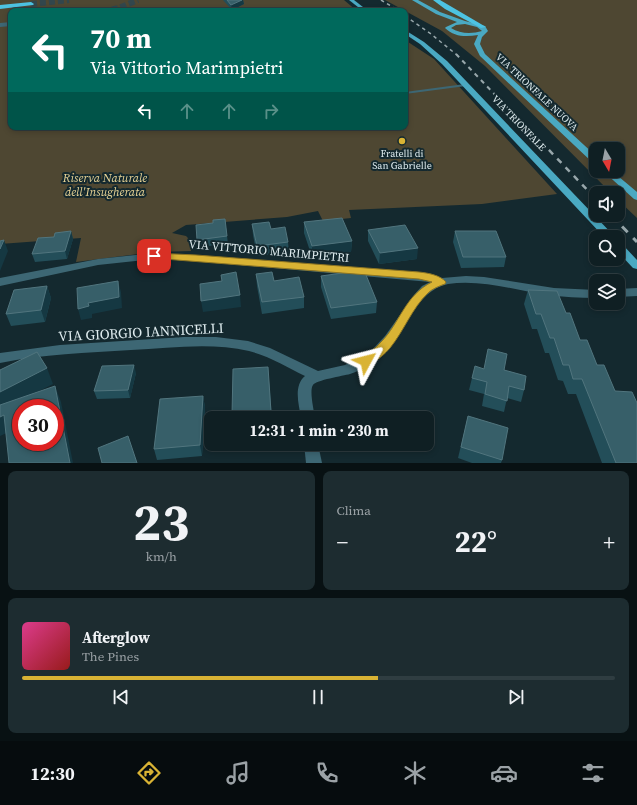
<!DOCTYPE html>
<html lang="it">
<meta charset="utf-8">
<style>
:root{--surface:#0f1f23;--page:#1d2c30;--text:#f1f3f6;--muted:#9ba2a6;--line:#2f3d41;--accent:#d9b334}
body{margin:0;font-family:"Source Serif 4",serif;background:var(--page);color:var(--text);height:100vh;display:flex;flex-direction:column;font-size:15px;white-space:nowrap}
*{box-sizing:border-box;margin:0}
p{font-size:13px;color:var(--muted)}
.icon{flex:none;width:22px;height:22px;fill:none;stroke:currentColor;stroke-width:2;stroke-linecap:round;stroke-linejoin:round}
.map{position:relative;height:463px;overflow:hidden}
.panel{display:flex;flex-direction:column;gap:8px;padding:8px;background:#081113;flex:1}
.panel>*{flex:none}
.hud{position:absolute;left:8px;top:8px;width:400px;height:122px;border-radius:8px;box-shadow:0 2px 6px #0003,0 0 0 1px var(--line);background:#00695c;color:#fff;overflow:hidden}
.needle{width:26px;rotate:170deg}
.buttons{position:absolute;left:589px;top:142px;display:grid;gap:8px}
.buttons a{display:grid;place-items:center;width:36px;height:36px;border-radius:8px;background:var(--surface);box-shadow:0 2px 6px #0003,0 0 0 1px var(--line);font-size:20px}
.speed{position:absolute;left:12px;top:399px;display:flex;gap:8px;font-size:20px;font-weight:700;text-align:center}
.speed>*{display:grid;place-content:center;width:52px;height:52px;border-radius:50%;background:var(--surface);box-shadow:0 2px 6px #0003,0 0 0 1px var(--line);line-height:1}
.speed .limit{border:6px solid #d22;background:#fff;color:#111}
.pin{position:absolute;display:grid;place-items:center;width:34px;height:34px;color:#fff;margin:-17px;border-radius:8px;box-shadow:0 2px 6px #0006}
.me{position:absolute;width:44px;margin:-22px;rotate:52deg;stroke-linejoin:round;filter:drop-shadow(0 0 3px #0008)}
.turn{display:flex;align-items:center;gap:14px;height:84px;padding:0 16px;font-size:18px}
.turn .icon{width:52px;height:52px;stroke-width:2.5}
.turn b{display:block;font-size:28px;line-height:34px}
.lanes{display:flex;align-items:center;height:38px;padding:0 16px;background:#0003;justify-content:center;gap:20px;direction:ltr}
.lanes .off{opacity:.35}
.big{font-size:30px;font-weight:700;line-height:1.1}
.panel .card{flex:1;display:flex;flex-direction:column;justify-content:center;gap:6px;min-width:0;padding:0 14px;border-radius:8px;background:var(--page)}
.panel .dial{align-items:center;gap:0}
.dial b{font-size:52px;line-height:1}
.song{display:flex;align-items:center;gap:12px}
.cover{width:48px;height:48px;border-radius:6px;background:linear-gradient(135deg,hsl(330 70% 55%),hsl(0 70% 35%))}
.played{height:4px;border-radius:2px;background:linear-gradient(90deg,var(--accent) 60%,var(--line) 60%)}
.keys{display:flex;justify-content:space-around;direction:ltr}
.heat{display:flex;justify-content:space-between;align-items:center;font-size:22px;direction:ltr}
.panel .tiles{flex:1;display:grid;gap:8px;grid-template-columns:1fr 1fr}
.card:last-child{grid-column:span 2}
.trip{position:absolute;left:204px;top:411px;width:230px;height:40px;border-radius:8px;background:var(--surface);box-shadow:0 2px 6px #0003,0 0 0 1px var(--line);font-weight:700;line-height:40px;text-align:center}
.tabs{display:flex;height:64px;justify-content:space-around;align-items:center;background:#060c0e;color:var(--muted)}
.tabs .icon{width:28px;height:28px}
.tabs .active{color:var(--accent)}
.tabs b{font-size:18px;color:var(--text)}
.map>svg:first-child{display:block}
</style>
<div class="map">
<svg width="637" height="463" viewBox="0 0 637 463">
<rect width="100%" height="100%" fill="#14292f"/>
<g fill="#4e4732" fill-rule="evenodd">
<polygon points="0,0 344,0 357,11 11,11 11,127 405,127 405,40 434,59 557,194 482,204 349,210 351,218 323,221 318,211 287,217 186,225 172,233 186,236 191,241 191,251 154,252 76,262 81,238 0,244"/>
<path d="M 385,0 L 637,0 L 637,218 L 618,200 L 618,193 L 611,193 L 485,66 L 442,31 ZM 596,149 L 618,149 L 618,171 L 596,171 Z"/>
</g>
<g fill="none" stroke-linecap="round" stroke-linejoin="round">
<g stroke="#32464c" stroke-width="6" stroke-dasharray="6 3" stroke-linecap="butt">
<polyline points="31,4 69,0"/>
<polyline points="103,11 119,8 138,0"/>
</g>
<polygon fill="#3d6774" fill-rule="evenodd" points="465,84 467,85 466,86 405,94 405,92"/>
<g fill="#3d6774" fill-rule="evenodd">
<polygon points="361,7 363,9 329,11 331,10"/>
<polygon points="11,22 11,26 0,27 0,23"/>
<path d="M 154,253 L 419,272 L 432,274 L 442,278 L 466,276 L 484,277 L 554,288 L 596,290 L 596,298 C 580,298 563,297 547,295 C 516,290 480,279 448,284 C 414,291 405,335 382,356 C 373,364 361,370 350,374 C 343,376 316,380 313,385 C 309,390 314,411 315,418 L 301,418 C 299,405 293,386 305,376 C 287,367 269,356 249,351 C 211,342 170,348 131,350 C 87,353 43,354 0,363 L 0,353 L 60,345 L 184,337 L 216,337 L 248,341 L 270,348 L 318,371 L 345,365 L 371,351 L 385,336 L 415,294 L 422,286 L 430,282 L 196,261 L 154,259 L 98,265 L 0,286 L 0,278 L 98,259 Z"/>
<polygon points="637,288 637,296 618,297 618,289"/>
<polygon points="304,444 318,444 322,463 306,463"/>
</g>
<g fill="#4aa9c2" fill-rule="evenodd">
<polygon points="349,0 354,0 368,11 363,11"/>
<path d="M 412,0 L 418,0 L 440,12 L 465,21 L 485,26 L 488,31 L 482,37 L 480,44 L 485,54 L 596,156 L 596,164 L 593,163 L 480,56 L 474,44 L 478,35 C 466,37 454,37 445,28 L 446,27 L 457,22 L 436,14 ZM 465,24 L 477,27 L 482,31 C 472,34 460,34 451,28 L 456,25 Z"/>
<polygon points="405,30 424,42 447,61 615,237 604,237 442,64 420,44 405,34"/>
<polygon points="603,171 612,171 637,192 637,200 634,199"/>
<polygon points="618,243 622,244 637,260 637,269 633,268 618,252"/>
</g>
<g fill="#4dc3e2" fill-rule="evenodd">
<polygon points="433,0 440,0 486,27 481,28 445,9"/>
<polygon points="31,2 34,4 33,5 0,9 0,5"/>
</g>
<g stroke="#98a7ab" stroke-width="1.5" stroke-dasharray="3.5 3.5" stroke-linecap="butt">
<polyline points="381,0 399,11"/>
<polyline points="405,16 431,34 457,55"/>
</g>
<polyline stroke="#98a7ab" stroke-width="2" stroke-dasharray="4.5 4.5" stroke-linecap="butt" points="456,54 524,125"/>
<polyline stroke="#98a7ab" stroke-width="2.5" stroke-dasharray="6 6" stroke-linecap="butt" points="524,124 596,199"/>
<polyline stroke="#98a7ab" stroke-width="3" stroke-dasharray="8 8" stroke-linecap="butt" points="611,215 637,242"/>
</g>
<g fill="#234e59">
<polygon points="223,0 243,0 244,4 232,10"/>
<polygon points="225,219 228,244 198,247 197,240 213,223"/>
<polygon points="304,222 352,241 351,252 312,257 304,233"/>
<polygon points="252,224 271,229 288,242 289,252 257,256 253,235"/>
<polygon points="368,230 417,259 379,264 368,241"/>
<polygon points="71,231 73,239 67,259 35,262 32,254 54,237"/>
<polygon points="455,231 506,257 504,267 461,268 453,242"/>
<polygon points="256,274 274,281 304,297 304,308 262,314 257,286"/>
<polygon points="321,276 377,302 376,313 331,319 321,287"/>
<polygon points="47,286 51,298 45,322 11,326 6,314"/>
<polygon points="528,290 566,313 580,340 637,463 602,463 576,394 568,394 563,381 558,380 549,353 545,353 537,329 532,329 524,304"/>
<polygon points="268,367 272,418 232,418 232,415"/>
<polygon points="484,369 504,370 524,390 521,402 507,398 504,412 482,406 484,394 469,390 472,378"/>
<polygon points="136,373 130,398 97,399 94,391"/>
<polygon points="203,396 205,407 202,456 157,460 154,449"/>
<polygon points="468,416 502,460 501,463 472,463 458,458"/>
</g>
<g fill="#153842">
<polygon points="242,0 243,0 244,4 232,10 231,5"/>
<polygon points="71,231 73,239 67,259 65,251"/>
<polygon points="4,240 8,251 0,271 0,249"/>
<polygon points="352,241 351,252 312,257 312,246"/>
<polygon points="418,248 417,259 379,264 380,253"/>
<polygon points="118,281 121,292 122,308 92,314 92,318 81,320 78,309 88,303"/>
<polygon points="47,286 51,298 45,322 41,310"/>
<polygon points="240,295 241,307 203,312 201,301"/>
<polygon points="134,365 136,373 130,398 128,390"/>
<polygon points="47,368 53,384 0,411 0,392"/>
<polygon points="55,386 61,402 73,463 70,463"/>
<polygon points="203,396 205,407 202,456 200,445"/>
<polygon points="4,415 11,431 0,436 0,417"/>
</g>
<g fill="#375f69" stroke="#51757e" fill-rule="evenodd">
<polygon points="227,0 242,0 231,5"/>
<polygon points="342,218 352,241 312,246 304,222"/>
<polygon points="225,219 227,236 197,240 196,225 213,223 213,220"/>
<polygon points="269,222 271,229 285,227 288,242 257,246 252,224"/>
<polygon points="405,225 418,248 380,253 368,230"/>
<polygon points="71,231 65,251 32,254 38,238 54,237 55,233"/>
<polygon points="455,231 496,231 506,257 463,257"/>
<polygon points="4,240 0,249 0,241"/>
<polygon points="364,270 377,302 331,308 321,276"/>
<polygon points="236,272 240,295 201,301 200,284 222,281 221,275"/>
<polygon points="272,272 274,281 299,277 304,297 262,302 256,274"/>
<polygon points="118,281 119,297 88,303 89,306 78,309 77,288"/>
<polygon points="47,286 41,310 6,314 14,290"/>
<polygon points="528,290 557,291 566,313 570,313 580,340 587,340 597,365 604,365 615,391 632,392 637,403 637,463 616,463 582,379 573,379 569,365 563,365 554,338 550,338 541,314 536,314"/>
<polygon points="488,349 507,354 504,370 526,376 524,390 509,386 507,401 485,394 487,382 472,378 475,366 484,369"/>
<polygon points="37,352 47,368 0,392 0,370"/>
<polygon points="134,365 128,390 94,391 102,366"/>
<polygon points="268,367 271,412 232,415 233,369"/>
<path d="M 55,386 L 70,463 L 9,463 L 4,415 L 0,417 L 0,405 ZM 21,408 L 55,408 L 55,442 L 21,442 Z"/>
<polygon points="203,396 200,445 154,449 160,399"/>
<polygon points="468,416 508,428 502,460 461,447"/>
<polygon points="128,436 137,463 102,463 98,448"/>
</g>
<path fill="#d9b334" stroke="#8d7422" d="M 154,253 L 196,255 L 419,272 C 428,273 440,275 446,282 L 445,284 C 439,286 432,289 428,293 C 412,308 404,331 390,348 C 384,355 371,367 362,364 L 360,361 L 362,358 C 368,353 376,348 381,342 C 400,323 405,295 432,282 L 419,279 L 151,258 L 149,256 L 151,254 Z"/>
<circle fill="#d9b334" stroke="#14292f" stroke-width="1.5" cx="402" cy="141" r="4"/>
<g text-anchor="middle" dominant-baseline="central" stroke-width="4" stroke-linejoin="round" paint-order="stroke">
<g font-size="10" fill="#deebee" stroke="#14292f">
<text transform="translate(537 92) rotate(43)">VIA TRIONFALE NUOVA</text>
<text transform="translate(519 123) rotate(46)">VIA TRIONFALE</text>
</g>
<g font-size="10" fill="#deebee" stroke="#14292f">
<text x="402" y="153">Fratelli di<tspan x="402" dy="12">San Gabrielle</tspan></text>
</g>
<g font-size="12" font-style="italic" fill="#e9d496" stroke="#14292f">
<text x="105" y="178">Riserva Naturale<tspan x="105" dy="14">dell'Insugherata</tspan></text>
</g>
<g font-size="12" fill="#deebee" stroke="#14292f">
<text transform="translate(269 251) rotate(5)">VIA VITTORIO MARIMPIETRI</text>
</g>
<g font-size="14" fill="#deebee" stroke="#14292f">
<text transform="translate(141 332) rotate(-3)">VIA GIORGIO IANNICELLI</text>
</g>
</g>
</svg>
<div class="buttons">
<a><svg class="needle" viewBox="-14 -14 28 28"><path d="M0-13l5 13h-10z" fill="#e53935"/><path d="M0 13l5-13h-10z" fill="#9ba2a6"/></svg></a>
<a><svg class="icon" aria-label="sound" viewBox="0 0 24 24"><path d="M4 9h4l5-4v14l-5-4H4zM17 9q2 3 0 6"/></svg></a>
<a><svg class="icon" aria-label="search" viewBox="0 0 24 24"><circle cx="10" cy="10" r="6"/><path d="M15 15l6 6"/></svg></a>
<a><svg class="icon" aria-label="layers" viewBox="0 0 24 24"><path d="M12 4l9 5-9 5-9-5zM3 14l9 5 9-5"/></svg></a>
</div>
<div class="speed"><div class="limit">30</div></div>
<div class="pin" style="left:154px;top:256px;background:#d93025"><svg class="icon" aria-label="arrive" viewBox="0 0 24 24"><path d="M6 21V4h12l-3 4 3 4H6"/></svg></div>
<svg class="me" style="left:366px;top:361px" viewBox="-20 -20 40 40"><path d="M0-17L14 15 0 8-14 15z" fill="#d9b334" stroke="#fff" stroke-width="4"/></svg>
<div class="trip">12:31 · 1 min · 230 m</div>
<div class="hud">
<div class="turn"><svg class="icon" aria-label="left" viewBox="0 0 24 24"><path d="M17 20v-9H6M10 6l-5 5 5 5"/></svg><div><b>70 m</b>Via Vittorio Marimpietri</div></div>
<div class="lanes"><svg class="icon" aria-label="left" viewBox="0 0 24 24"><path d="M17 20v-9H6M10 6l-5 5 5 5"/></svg><svg class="icon off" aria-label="ahead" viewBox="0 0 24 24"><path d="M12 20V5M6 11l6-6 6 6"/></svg><svg class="icon off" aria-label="ahead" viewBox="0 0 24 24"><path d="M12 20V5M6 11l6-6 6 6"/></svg><svg class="icon off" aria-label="right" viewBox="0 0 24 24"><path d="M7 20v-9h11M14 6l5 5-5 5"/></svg></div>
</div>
</div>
<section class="panel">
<div class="tiles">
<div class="card dial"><b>23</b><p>km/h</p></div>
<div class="card"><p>Clima</p>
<div class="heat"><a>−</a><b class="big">22°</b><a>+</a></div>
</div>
<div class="card">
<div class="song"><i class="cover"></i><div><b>Afterglow</b><p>The Pines</p></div></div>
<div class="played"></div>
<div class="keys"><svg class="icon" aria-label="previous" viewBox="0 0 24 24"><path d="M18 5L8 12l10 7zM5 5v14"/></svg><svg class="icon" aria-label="pause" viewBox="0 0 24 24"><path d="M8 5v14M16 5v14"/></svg><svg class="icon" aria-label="next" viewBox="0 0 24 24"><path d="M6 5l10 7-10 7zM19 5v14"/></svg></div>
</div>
</div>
</section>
<nav class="tabs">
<b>12:30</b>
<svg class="icon active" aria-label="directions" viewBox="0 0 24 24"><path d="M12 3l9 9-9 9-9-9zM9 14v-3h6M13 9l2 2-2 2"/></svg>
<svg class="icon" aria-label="music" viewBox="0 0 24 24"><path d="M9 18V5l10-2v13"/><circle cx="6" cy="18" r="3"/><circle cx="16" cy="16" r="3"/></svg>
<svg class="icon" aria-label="phone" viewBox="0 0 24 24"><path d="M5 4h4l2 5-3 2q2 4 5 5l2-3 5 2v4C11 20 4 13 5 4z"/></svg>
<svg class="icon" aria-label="climate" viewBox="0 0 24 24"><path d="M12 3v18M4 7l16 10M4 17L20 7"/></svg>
<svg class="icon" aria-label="car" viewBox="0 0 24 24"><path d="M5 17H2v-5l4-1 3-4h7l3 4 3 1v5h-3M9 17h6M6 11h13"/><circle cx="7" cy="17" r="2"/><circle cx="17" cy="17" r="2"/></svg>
<svg class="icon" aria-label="filters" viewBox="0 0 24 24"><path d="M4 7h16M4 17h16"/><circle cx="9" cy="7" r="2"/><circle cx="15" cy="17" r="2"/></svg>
</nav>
